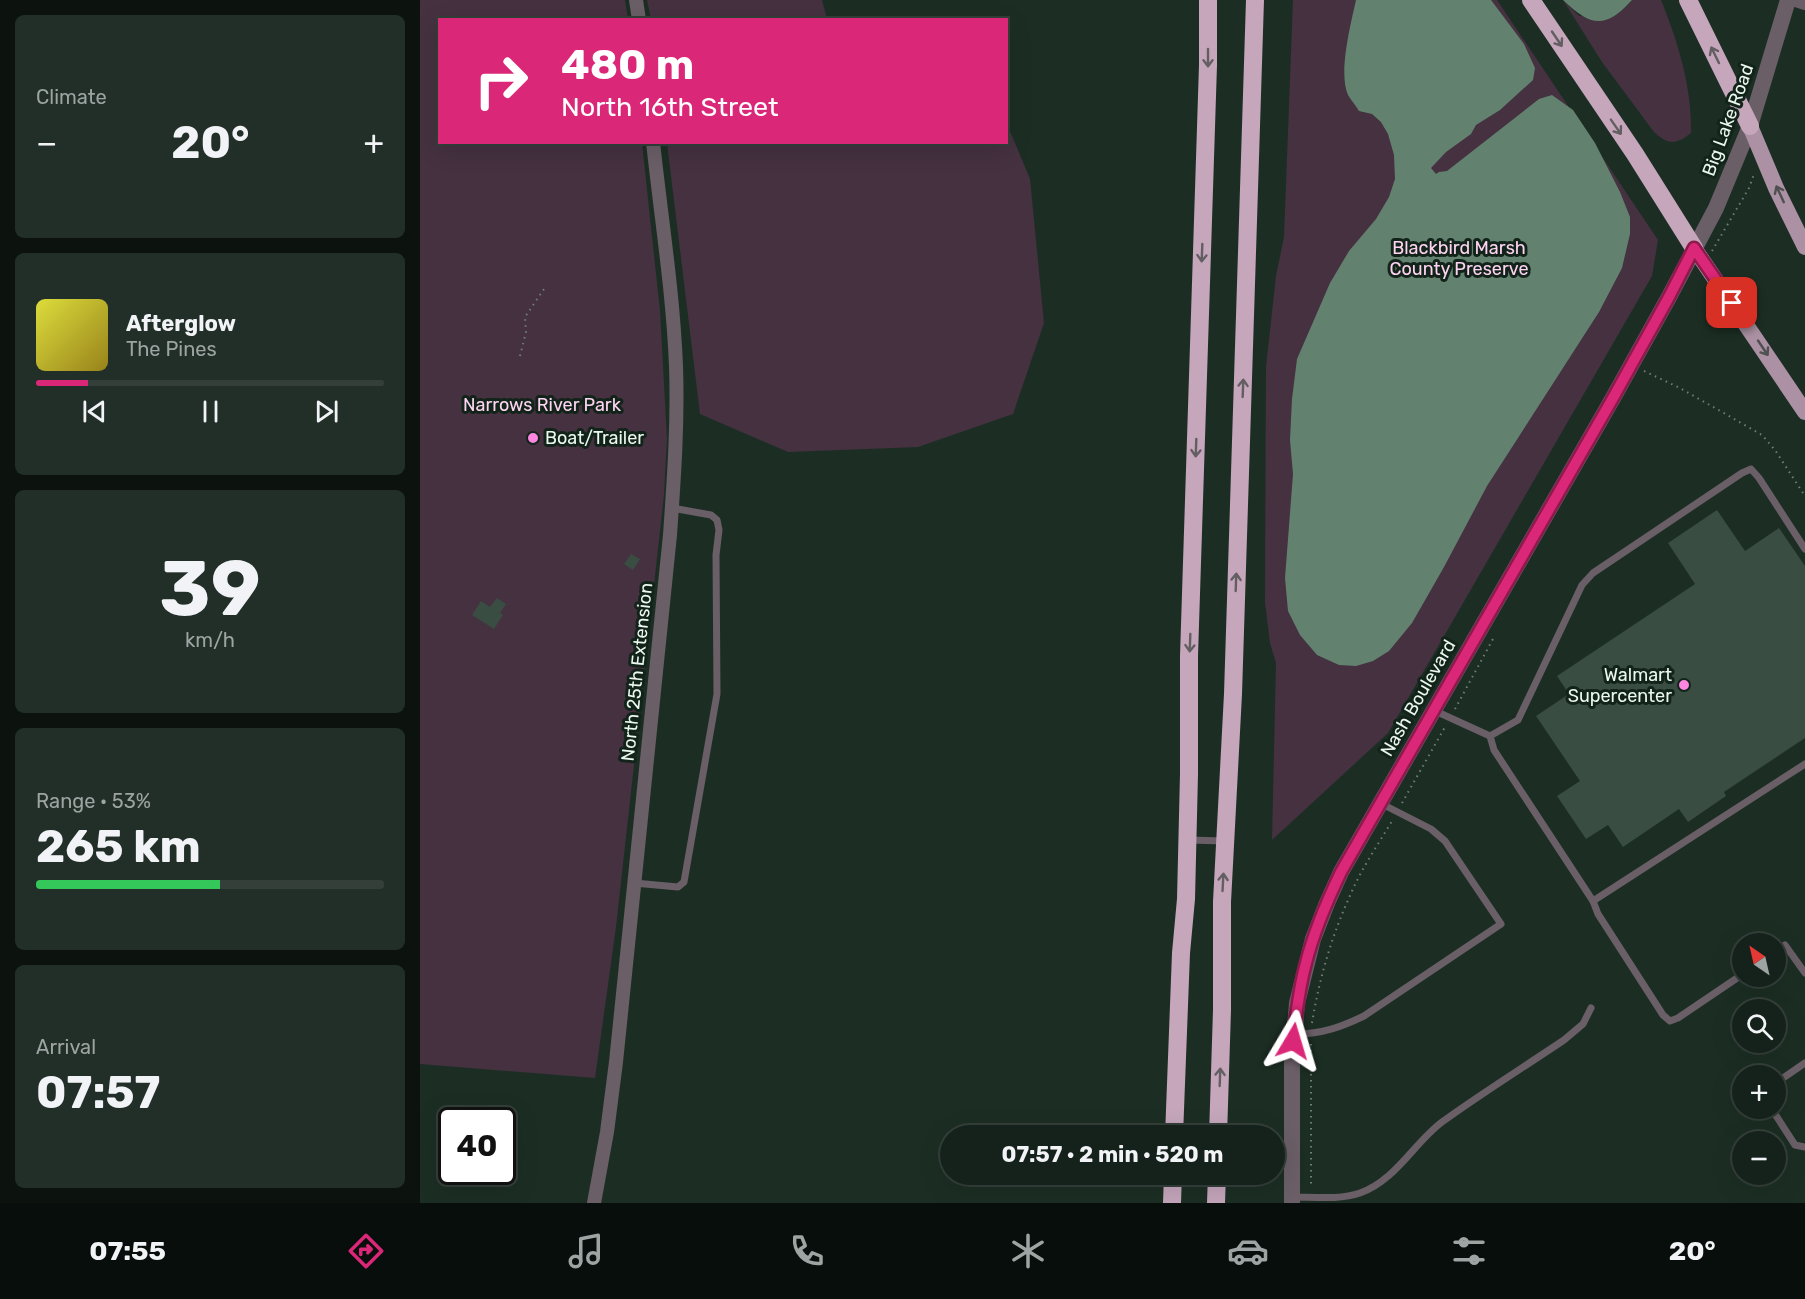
<!DOCTYPE html>
<meta charset="utf-8">
<style>
:root{--surface:#15221b;--page:#222f28;--text:#f1f3f6;--muted:#9da4a3;--line:#343f3a;--accent:#db2777}
body{margin:0;font-family:Rubik,sans-serif;background:var(--page);color:var(--text);height:100vh;display:flex;flex-direction:column;font-size:22px;white-space:nowrap}
*{box-sizing:border-box;margin:0}
p{font-size:20px;color:var(--muted)}
.icon{flex:none;width:33px;height:33px;fill:none;stroke:currentColor;stroke-width:2;stroke-linecap:round;stroke-linejoin:round}
.map{position:relative;flex:1;overflow:hidden}
.panel{display:flex;flex-direction:column;gap:15px;padding:15px;background:#0c130f;width:420px}
.panel>*{flex:none}
.top-card{position:absolute;left:18px;top:18px;width:570px;height:126px;border-radius:0px;box-shadow:0 6px 24px #0002,0 0 0 2px var(--line);background:#db2777;color:#fff;overflow:hidden}
.needle{width:39px;rotate:326deg}
.controls{position:absolute;left:1312px;top:933px;display:grid;gap:12px}
.controls a{display:grid;place-items:center;width:54px;height:54px;border-radius:50%;background:var(--surface);box-shadow:0 6px 24px #0002,0 0 0 2px var(--line);font-size:30px}
.speed{position:absolute;left:18px;top:1107px;display:flex;gap:12px;font-size:30px;font-weight:700;text-align:center}
.speed>*{display:grid;place-content:center;width:78px;height:78px;border-radius:50%;background:var(--surface);box-shadow:0 6px 24px #0002,0 0 0 2px var(--line);line-height:1}
.speed .limit{border:3px solid #111;border-radius:9px;background:#fff;color:#111}
.pin{position:absolute;display:grid;place-items:center;width:51px;height:51px;color:#fff;margin:-26px;border-radius:12px;box-shadow:0 3px 9px #0006}
.me{position:absolute;width:66px;margin:-33px;rotate:7deg;stroke-linejoin:round;filter:drop-shadow(0 0 4px #0008)}
.turn{display:flex;align-items:center;gap:21px;height:126px;padding:0 24px;font-size:27px}
.turn .icon{width:78px;height:78px;stroke-width:2.5}
.turn b{display:block;font-size:42px;line-height:51px}
.big{font-size:45px;font-weight:700;line-height:1.1}
.panel .tile{flex:1;display:flex;flex-direction:column;justify-content:center;gap:9px;min-width:0;padding:0 21px;border-radius:9px;background:var(--page)}
.panel .dial{align-items:center;gap:0}
.dial b{font-size:78px;line-height:1}
.song{display:flex;align-items:center;gap:18px}
.cover{width:72px;height:72px;border-radius:9px;background:linear-gradient(135deg,hsl(60 70% 55%),hsl(50 70% 35%))}
.played{height:6px;border-radius:3px;background:linear-gradient(90deg,var(--accent) 15%,var(--line) 15%)}
.keys{display:flex;justify-content:space-around;direction:ltr}
.heat{display:flex;justify-content:space-between;align-items:center;font-size:33px;direction:ltr}
.charge{height:9px;border-radius:4px;background:linear-gradient(90deg,#34c759 53%,var(--line) 0)}
.trip{position:absolute;left:520px;top:1125px;width:345px;height:60px;border-radius:30px;background:var(--surface);box-shadow:0 6px 24px #0002,0 0 0 2px var(--line);font-weight:700;line-height:60px;text-align:center}
.menu{display:flex;height:96px;justify-content:space-around;align-items:center;background:#080e0b;color:var(--muted)}
.menu .icon{width:42px;height:42px}
.menu .selected{color:var(--accent)}
.menu b{font-size:27px;color:var(--text)}
main{display:flex;flex:1;min-height:0}
.map>svg:first-child{display:block}
</style>
<main>
<section class="panel">
<div class="tile"><p>Climate</p>
<div class="heat"><a>−</a><b class="big">20°</b><a>+</a></div>
</div>
<div class="tile">
<div class="song"><i class="cover"></i><div><b>Afterglow</b><p>The Pines</p></div></div>
<div class="played"></div>
<div class="keys"><svg class="icon" aria-label="previous" viewBox="0 0 24 24"><path d="M18 5L8 12l10 7zM5 5v14"/></svg><svg class="icon" aria-label="pause" viewBox="0 0 24 24"><path d="M8 5v14M16 5v14"/></svg><svg class="icon" aria-label="next" viewBox="0 0 24 24"><path d="M6 5l10 7-10 7zM19 5v14"/></svg></div>
</div>
<div class="tile dial"><b>39</b><p>km/h</p></div>
<div class="tile"><p>Range · 53%</p><b class="big">265 km</b><div class="charge"></div></div>
<div class="tile"><p>Arrival</p><b class="big">07:57</b></div>
</section>
<div class="map">
<svg width="1385" height="1203" viewBox="0 0 1385 1203">
<rect width="100%" height="100%" fill="#1c2e24"/>
<g fill="#453140">
<polygon points="0,0 205,0 208,19 20,20 20,142 222,143 240,311 247,439 244,495 196,927 175,1078 0,1064"/>
<polygon points="227,0 402,0 407,19 231,19"/>
<polygon points="873,0 1077,0 1238,240 1232,276 968,733 852,840 856,663 850,643 845,602 846,367 856,276 864,237"/>
<path d="M 1143,0 L 1159,16 L 1204,9 L 1212,0 L 1241,0 C 1258,42 1272,87 1271,133 C 1256,145 1248,145 1234,132 L 1182,62 Z"/>
<polygon points="587,124 610,179 624,323 593,414 498,447 368,452 280,414 247,143 586,142"/>
</g>
<g fill="#62826f">
<path d="M 936,0 L 1071,0 L 1104,44 L 1115,68 L 1113,80 L 1080,110 L 1056,125 L 1051,134 L 1026,152 L 1011,168 L 1016,174 L 1019,172 L 1027,171 L 1119,99 L 1132,95 L 1153,110 L 1175,143 L 1200,192 L 1210,217 L 1210,234 L 1202,268 L 1179,312 L 1067,486 L 1024,567 L 992,623 L 969,651 L 953,661 L 936,666 L 919,665 L 897,655 L 880,635 L 868,611 L 865,578 L 873,474 L 870,440 L 872,399 L 877,359 L 910,283 L 929,251 L 956,219 L 969,197 L 975,179 L 974,155 L 968,134 L 961,122 L 952,114 L 939,111 C 936,106 931,100 928,95 C 918,73 931,23 936,0 Z"/>
<path d="M 1143,0 L 1212,0 C 1185,30 1170,26 1143,0 Z"/>
</g>
<g fill="#3a4d42">
<polygon points="1297,510 1325,551 1359,528 1385,566 1385,738 1304,792 1306,796 1268,822 1259,809 1203,847 1188,825 1166,839 1137,796 1160,781 1116,716 1149,694 1137,676 1275,584 1248,543"/>
<polygon points="211,554 220,559 213,570 204,564"/>
<polygon points="77,598 86,604 80,613 83,615 74,629 52,615 61,601 70,607"/>
</g>
<g fill="none" stroke-linecap="round" stroke-linejoin="round">
<g stroke="#707f76" stroke-width="2" stroke-dasharray="1.5 4.5" stroke-linecap="butt">
<polyline points="1292,251 1329,188 1334,174"/>
<polyline points="100,356 106,332 105,317 124,289"/>
<polyline points="1224,371 1260,388 1342,435 1355,450 1385,496"/>
<polyline points="1035,709 1074,637"/>
<polyline points="982,803 1025,727"/>
<path d="M 892,1023 C 899,980 911,938 929,898 C 940,871 957,846 972,821"/>
<polyline points="891,1044 891,1188"/>
</g>
<g stroke="#6a5e67" stroke-width="7">
<polyline points="1013,710 1070,736 1074,750 1173,901 1385,764"/>
<polyline points="1070,736 1098,720 1162,585 1173,573 1322,473 1331,469 1339,478 1385,549"/>
<polyline points="768,840 804,841"/>
<polyline points="214,883 258,887 264,882 297,694 296,555 299,530 297,520 291,515 252,508"/>
<polyline points="1173,901 1178,914 1243,1015 1250,1021 1258,1018 1323,974"/>
<polyline points="1356,951 1365,945 1385,973"/>
<path d="M 876,1034 C 902,1034 921,1027 944,1016 L 1081,924 L 1025,841 L 1011,829 L 960,803"/>
<polyline points="1356,1083 1385,1063"/>
<polyline points="1351,1108 1375,1145 1385,1147"/>
<path d="M 872,1197 C 893,1197 920,1200 940,1193 C 975,1181 994,1143 1022,1122 C 1062,1093 1104,1067 1144,1040 L 1163,1024 L 1171,1008"/>
</g>
<g stroke="#6a5e67" stroke-width="14">
<polyline points="216,0 219,20"/>
<polyline points="1376,0 1385,3"/>
<path d="M 174,1203 L 187,1132 L 196,1062 L 250,535 C 254,478 258,423 256,366 C 253,291 241,217 233,142"/>
</g>
<polyline stroke="#6a5e67" stroke-width="16" points="872,1203 872,1063 877,1003 893,939 907,903 921,872 1193,398 1249,297 1296,208 1330,126 1368,0"/>
<g stroke="#ab91a3" stroke-width="16">
<polyline points="1330,126 1356,188 1385,247"/>
<polyline points="1274,248 1385,412"/>
</g>
<g stroke="#c5a6bb" stroke-width="18">
<polyline points="1111,0 1215,154 1274,248"/>
<polyline points="1268,0 1330,126"/>
<polyline points="754,1136 761,953 766,899 769,774 769,656 788,65 788,0"/>
<polyline points="798,1136 802,1010 802,902 813,694 835,0"/>
<polyline points="752,1203 753,1174"/>
<polyline points="796,1203 797,1174"/>
</g>
</g>
<defs><path id="oneway-shaft" d="M-6 0H5M1.5-3L5.5 0L1.5 3" fill="none" stroke-width="1.6" stroke-linecap="round" stroke-linejoin="round" transform="scale(1.5)"/></defs>
<g stroke="#635e62">
<use href="#oneway-shaft" transform="translate(1137 39) rotate(56)"/>
<use href="#oneway-shaft" transform="translate(1295 55) rotate(-116)"/>
<use href="#oneway-shaft" transform="translate(788 58) rotate(90)"/>
<use href="#oneway-shaft" transform="translate(1196 127) rotate(55)"/>
<use href="#oneway-shaft" transform="translate(782 253) rotate(92)"/>
<use href="#oneway-shaft" transform="translate(823 388) rotate(-88)"/>
<use href="#oneway-shaft" transform="translate(776 448) rotate(92)"/>
<use href="#oneway-shaft" transform="translate(816 582) rotate(-88)"/>
<use href="#oneway-shaft" transform="translate(770 643) rotate(92)"/>
<use href="#oneway-shaft" transform="translate(803 882) rotate(-87)"/>
<use href="#oneway-shaft" transform="translate(800 1077) rotate(-88)"/>
</g>
<g stroke="#4f5051">
<use href="#oneway-shaft" transform="translate(1360 194) rotate(-115)"/>
<use href="#oneway-shaft" transform="translate(1343 348) rotate(56)"/>
</g>
<g fill="none" stroke-linecap="round" stroke-linejoin="round">
<defs>
<path id="route" d="M 873,1041 C 876,1014 879,988 886,963 C 894,931 907,901 921,872 L 1193,398 L 1249,297 L 1274,248 L 1312,303"/>
</defs>
<use href="#route" stroke="#8e194d" stroke-width="15"/>
<use href="#route" stroke="#db2777" stroke-width="10"/>
</g>
<g fill="#fd86e1" stroke="#12241a" stroke-width="2">
<circle cx="113" cy="438" r="6"/>
<circle cx="1264" cy="685" r="6"/>
</g>
<g text-anchor="middle" dominant-baseline="central" stroke-width="6" stroke-linejoin="round" paint-order="stroke">
<g font-size="18" fill="#ecf7f0" stroke="#12241a">
<text transform="translate(1308 120) rotate(-70)">Big Lake Road</text>
<text transform="translate(217 672) rotate(-84)">North 25th Extension</text>
<text transform="translate(998 698) rotate(-60)">Nash Boulevard</text>
</g>
<g font-size="18" fill="#fed4f2" stroke="#12241a">
<text x="1039" y="248">Blackbird Marsh<tspan x="1039" dy="21">County Preserve</tspan></text>
<text x="122" y="405">Narrows River Park</text>
</g>
<g font-size="18" fill="#ecf7f0" stroke="#12241a" text-anchor="start">
<text x="125" y="438">Boat/Trailer</text>
<text x="1252" y="675" text-anchor="end">Walmart<tspan x="1252" dy="21">Supercenter</tspan></text>
</g>
</g>
</svg>
<div class="controls">
<a><svg class="needle" viewBox="-14 -14 28 28"><path d="M0-13l5 13h-10z" fill="#e53935"/><path d="M0 13l5-13h-10z" fill="#9da4a3"/></svg></a>
<a><svg class="icon" aria-label="search" viewBox="0 0 24 24"><circle cx="10" cy="10" r="6"/><path d="M15 15l6 6"/></svg></a>
<a>+</a>
<a>−</a>
</div>
<div class="speed"><div class="limit">40</div></div>
<div class="pin" style="left:1312px;top:303px;background:#d93025"><svg class="icon" aria-label="arrive" viewBox="0 0 24 24"><path d="M6 21V4h12l-3 4 3 4H6"/></svg></div>
<svg class="me" style="left:873px;top:1041px" viewBox="-20 -20 40 40"><path d="M0-17L14 15 0 8-14 15z" fill="#db2777" stroke="#fff" stroke-width="4"/></svg>
<div class="trip">07:57 · 2 min · 520 m</div>
<div class="top-card">
<div class="turn"><svg class="icon" aria-label="right" viewBox="0 0 24 24"><path d="M7 20v-9h11M14 6l5 5-5 5"/></svg><div><b>480 m</b>North 16th Street</div></div>
</div>
</div>
</main>
<nav class="menu">
<b>07:55</b>
<svg class="icon selected" aria-label="directions" viewBox="0 0 24 24"><path d="M12 3l9 9-9 9-9-9zM9 14v-3h6M13 9l2 2-2 2"/></svg>
<svg class="icon" aria-label="music" viewBox="0 0 24 24"><path d="M9 18V5l10-2v13"/><circle cx="6" cy="18" r="3"/><circle cx="16" cy="16" r="3"/></svg>
<svg class="icon" aria-label="phone" viewBox="0 0 24 24"><path d="M5 4h4l2 5-3 2q2 4 5 5l2-3 5 2v4C11 20 4 13 5 4z"/></svg>
<svg class="icon" aria-label="climate" viewBox="0 0 24 24"><path d="M12 3v18M4 7l16 10M4 17L20 7"/></svg>
<svg class="icon" aria-label="car" viewBox="0 0 24 24"><path d="M5 17H2v-5l4-1 3-4h7l3 4 3 1v5h-3M9 17h6M6 11h13"/><circle cx="7" cy="17" r="2"/><circle cx="17" cy="17" r="2"/></svg>
<svg class="icon" aria-label="filters" viewBox="0 0 24 24"><path d="M4 7h16M4 17h16"/><circle cx="9" cy="7" r="2"/><circle cx="15" cy="17" r="2"/></svg>
<b>20°</b>
</nav>
